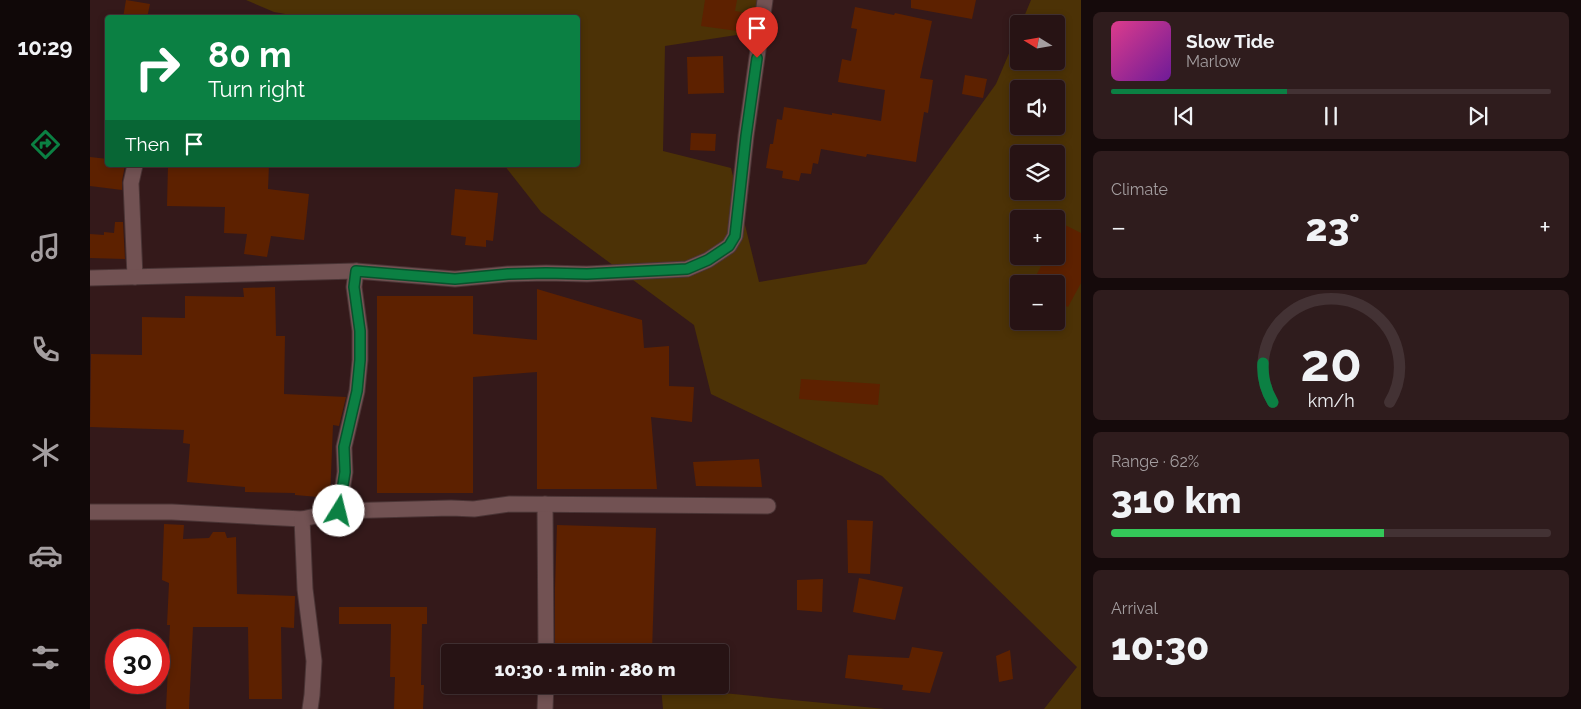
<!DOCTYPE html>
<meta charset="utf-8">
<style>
:root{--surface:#271314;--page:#2f1c1d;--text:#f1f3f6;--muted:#a49ea0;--line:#433234;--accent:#0b8043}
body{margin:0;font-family:Raleway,sans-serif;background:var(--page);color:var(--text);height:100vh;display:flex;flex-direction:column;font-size:19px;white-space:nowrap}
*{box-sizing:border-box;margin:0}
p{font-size:16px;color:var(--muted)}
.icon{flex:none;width:28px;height:28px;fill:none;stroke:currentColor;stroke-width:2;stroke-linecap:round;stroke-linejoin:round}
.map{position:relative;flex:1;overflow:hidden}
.panel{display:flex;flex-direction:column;gap:12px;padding:12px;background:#150a0b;width:500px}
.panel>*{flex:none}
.hud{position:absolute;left:15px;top:15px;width:475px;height:152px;border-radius:5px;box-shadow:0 2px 8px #0003,0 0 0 1px var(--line);background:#0b8043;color:#fff;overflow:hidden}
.needle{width:32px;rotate:281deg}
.fabs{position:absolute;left:920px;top:15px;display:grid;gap:10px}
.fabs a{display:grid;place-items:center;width:55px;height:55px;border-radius:5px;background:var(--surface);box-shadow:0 2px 8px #0003,0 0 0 1px var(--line);font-size:25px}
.speed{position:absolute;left:15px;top:629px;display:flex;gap:10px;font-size:25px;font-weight:700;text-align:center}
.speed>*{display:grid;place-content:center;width:65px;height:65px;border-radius:50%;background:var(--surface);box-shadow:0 2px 8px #0003,0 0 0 1px var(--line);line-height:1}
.speed .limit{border:8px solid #d22;background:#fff;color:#111}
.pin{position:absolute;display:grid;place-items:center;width:42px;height:42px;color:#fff;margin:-51px -21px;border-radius:50% 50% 50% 0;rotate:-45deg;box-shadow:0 0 5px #0007}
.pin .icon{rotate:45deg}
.me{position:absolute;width:55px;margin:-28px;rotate:9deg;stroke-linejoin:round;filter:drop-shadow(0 0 4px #0008)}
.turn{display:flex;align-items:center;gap:18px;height:105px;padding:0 20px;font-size:22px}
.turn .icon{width:65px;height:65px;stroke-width:2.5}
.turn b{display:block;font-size:35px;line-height:42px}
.then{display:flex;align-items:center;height:48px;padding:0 20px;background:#0003;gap:10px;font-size:19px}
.big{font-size:38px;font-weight:800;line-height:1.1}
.panel .card{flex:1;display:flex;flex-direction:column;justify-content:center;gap:8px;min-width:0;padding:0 18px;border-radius:8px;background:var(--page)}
.panel .dial{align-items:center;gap:0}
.dial svg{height:130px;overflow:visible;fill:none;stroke:var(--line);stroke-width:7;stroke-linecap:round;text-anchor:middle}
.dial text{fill:var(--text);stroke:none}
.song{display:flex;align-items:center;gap:15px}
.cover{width:60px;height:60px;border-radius:8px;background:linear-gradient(135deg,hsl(330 70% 55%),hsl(280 70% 35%))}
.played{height:5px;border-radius:2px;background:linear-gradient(90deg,var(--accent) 40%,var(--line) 40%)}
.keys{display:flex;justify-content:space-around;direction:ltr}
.heat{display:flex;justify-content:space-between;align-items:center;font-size:28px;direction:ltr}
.charge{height:8px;border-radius:4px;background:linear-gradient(90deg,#34c759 62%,var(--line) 0)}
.trip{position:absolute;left:351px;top:644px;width:288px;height:50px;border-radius:5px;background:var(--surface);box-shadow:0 2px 8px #0003,0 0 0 1px var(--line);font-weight:800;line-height:50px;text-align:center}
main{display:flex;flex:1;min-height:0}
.tabs{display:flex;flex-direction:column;width:90px;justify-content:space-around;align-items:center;background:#100808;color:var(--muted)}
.tabs .icon{width:35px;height:35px}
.tabs .active{color:var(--accent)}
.tabs b{font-size:22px;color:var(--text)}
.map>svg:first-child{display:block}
</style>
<main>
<nav class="tabs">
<b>10:29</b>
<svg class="icon active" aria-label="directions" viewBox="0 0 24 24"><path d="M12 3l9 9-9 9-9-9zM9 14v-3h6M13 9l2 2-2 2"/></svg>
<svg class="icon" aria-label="music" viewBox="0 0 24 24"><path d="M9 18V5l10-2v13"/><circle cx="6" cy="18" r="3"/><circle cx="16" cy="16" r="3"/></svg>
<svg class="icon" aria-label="phone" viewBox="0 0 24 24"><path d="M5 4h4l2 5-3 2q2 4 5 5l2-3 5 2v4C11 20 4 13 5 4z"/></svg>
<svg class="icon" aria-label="climate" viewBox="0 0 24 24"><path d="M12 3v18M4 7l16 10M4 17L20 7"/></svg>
<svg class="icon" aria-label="car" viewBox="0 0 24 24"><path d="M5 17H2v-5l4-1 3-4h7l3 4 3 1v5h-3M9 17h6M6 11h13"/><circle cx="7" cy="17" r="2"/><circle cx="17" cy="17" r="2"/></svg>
<svg class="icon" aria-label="filters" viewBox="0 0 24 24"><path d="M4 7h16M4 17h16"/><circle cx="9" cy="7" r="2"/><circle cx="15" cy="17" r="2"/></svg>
</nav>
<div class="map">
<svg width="991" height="709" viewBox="0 0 991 709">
<rect width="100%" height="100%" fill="#34191a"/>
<g fill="#4c3206" fill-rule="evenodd">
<path d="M 156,0 L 668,0 L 666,32 L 575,46 L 573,151 L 641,168 L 669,282 L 776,264 L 906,84 L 929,30 L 929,61 L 966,61 L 966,24 L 931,24 L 941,0 L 991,0 L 991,709 L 954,709 L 987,667 L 792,476 L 621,394 L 604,325 L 451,212 L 414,165 L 488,165 L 488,18 L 212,17 L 184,12 ZM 929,89 L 966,89 L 966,126 L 929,126 ZM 929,154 L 966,154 L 966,191 L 929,191 ZM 929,219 L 966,219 L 966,256 L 929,256 ZM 929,284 L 966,284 L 966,321 L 929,321 Z"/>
<polygon points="571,687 795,709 573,709"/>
</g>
<g fill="#5d2100">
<polygon points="36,0 60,4 57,18 33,18"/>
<polygon points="615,0 647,0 645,11 658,13 655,32 611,26"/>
<polygon points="821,0 886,0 882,19 821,8"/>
<polygon points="765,7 804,15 805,13 842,21 830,78 843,80 838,113 834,112 826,162 777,154 776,157 731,149 728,164 723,163 721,174 711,173 709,181 692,178 693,171 676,168 680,144 683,144 687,119 692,120 694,107 742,115 742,113 791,121 795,90 748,82 752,59 761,61 767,29 761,28"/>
<polygon points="633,56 634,93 598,94 597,57"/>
<polygon points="875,75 897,79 893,98 872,94"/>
<polygon points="601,133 626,134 625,151 600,150"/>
<polygon points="0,157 18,159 18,165 35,165 32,181 32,190 0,186"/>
<polygon points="78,165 179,165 178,189 219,194 214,240 181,236 177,257 154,254 157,234 134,233 135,207 77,206"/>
<polygon points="365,189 408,193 403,241 396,240 396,247 375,245 376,237 361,235"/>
<polygon points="25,222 33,222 35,259 0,258 0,234 14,235 14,232 24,233"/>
<polygon points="973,224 991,233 991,283 978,307 966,301 966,284 942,284 956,256 966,256 966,237"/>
<polygon points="185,287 186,336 195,336 194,394 256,397 249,426 243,425 240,498 205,495 205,493 155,492 155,487 97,482 100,444 93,443 94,430 0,427 1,354 52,355 52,317 95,318 95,296 154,297 153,288"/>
<polygon points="447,289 552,320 554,348 579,346 579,386 604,387 602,422 561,417 567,489 447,489 447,372 383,377 383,493 287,493 287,296 383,296 383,334 447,340"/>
<polygon points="711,379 790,384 788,405 709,399"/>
<polygon points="669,459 672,487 606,486 603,462"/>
<polygon points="757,520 783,521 780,574 758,573"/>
<polygon points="74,524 94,525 93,539 119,538 123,532 135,532 137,538 146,537 147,594 205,596 204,628 191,627 192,699 159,699 158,627 103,627 99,709 76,709 80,625 77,625 79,583 72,580"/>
<polygon points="467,525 566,528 562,652 465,652 465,587"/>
<polygon points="769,578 813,587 805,620 763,612"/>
<polygon points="733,579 732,612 707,610 707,580"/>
<polygon points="249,607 337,607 337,624 332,624 331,685 334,685 333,709 304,709 305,677 300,677 301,624 249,624"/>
<polygon points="822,647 853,652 840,693 812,690 813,685 755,678 758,655 819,658"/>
<polygon points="920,650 923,679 909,682 906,656"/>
</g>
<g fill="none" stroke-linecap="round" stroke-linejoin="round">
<defs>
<g id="street">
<polyline points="45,165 41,183 45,277"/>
<polyline points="0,278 266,271 365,279 418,274 456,273 497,274 578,270 597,269 618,260 639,246 645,236 656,136 675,0"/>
<polyline points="455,504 456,652"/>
<polyline points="249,511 255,472 254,447 267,391 270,360 270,331 264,287 266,271"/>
<polyline points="0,512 82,512 212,519 249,511 361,508 384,509 420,504 678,506"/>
<polyline points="212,519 215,589 224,661 222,695 220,709"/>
<polyline points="455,709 456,685"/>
</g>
</defs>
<use href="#street" stroke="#4a3435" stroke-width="17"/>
<use href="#street" stroke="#725253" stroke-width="15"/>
</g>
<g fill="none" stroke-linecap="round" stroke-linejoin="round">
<defs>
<polyline id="route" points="249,511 255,472 254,447 267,391 270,360 270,331 264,287 266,271 365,279 418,274 456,273 497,274 578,270 597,269 618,260 639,246 645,236 656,136 667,58"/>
</defs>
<use href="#route" stroke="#07532c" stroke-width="12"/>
<use href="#route" stroke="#0b8043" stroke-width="9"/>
</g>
</svg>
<div class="fabs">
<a><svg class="needle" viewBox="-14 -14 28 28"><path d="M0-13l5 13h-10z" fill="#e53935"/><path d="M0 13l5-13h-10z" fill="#a49ea0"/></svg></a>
<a><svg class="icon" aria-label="sound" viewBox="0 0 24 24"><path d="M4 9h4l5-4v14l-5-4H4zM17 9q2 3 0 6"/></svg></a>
<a><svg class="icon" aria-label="layers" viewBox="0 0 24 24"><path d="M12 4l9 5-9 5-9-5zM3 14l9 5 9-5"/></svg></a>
<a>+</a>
<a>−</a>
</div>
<div class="speed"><div class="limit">30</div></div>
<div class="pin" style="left:667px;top:58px;background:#d93025"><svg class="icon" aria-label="arrive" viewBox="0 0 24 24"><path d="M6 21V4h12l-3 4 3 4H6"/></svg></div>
<svg class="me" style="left:249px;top:511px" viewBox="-20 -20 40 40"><circle r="19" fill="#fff"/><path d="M0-13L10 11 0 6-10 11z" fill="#0b8043"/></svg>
<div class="trip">10:30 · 1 min · 280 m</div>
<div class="hud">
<div class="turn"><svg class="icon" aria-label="right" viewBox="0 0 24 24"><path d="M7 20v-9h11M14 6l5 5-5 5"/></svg><div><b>80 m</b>Turn right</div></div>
<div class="then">Then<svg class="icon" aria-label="arrive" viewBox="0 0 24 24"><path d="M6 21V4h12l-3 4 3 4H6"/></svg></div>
</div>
</div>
<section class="panel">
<div class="card">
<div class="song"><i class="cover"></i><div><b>Slow Tide</b><p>Marlow</p></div></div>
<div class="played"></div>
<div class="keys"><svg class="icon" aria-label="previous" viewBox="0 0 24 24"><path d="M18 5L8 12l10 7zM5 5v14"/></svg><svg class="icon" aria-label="pause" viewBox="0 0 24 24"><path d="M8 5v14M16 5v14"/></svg><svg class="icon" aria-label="next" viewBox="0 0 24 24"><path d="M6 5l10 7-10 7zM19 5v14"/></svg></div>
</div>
<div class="card"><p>Climate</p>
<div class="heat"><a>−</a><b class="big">23°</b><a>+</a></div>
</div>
<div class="card dial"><svg viewBox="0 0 100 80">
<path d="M14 69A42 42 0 1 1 86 69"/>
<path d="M14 69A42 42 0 0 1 8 45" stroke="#0b8043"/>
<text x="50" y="56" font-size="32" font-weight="700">20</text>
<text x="50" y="72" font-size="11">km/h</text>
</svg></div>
<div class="card"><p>Range · 62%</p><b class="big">310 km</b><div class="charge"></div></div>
<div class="card"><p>Arrival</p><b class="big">10:30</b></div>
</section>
</main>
